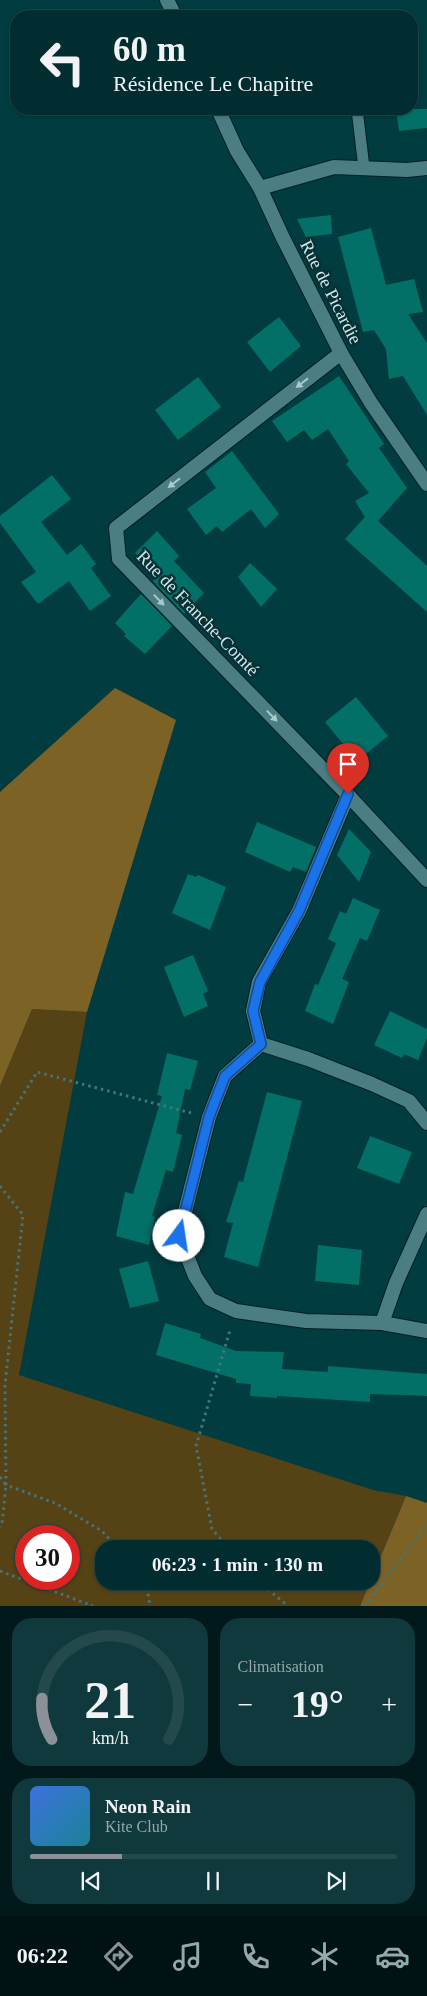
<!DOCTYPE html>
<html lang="fr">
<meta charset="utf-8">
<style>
:root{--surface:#012d31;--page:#0f393d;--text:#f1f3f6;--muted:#96a8ab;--line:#23494d;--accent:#8c9099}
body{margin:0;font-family:"Times New Roman",serif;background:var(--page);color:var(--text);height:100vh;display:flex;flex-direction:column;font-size:19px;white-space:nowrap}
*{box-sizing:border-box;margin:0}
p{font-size:16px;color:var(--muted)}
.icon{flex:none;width:28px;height:28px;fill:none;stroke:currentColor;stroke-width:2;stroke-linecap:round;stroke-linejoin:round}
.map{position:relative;height:1606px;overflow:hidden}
.side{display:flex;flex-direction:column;gap:12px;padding:12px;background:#01191b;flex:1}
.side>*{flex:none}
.hud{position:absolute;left:10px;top:10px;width:408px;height:105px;border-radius:20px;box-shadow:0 1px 4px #0004,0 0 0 1px var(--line);background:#012d31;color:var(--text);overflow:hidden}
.speed{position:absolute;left:15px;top:1525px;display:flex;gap:10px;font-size:25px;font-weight:700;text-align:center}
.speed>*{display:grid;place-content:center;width:65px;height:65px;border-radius:50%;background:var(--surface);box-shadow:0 1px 4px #0004,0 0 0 1px var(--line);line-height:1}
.speed .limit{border:8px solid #d22;background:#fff;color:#111}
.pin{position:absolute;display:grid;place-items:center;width:42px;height:42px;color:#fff;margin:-51px -21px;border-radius:50% 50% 50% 0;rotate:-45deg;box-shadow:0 0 5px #0007}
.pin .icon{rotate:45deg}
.me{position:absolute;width:55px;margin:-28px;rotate:14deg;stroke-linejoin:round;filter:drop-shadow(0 0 4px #0008)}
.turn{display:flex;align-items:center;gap:18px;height:105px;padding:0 20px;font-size:22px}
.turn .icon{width:65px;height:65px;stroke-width:2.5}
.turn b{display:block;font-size:35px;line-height:42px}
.big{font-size:38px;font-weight:600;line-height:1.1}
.side .card{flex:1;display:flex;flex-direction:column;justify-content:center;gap:8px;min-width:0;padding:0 18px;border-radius:20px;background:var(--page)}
.side .dial{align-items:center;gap:0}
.dial svg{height:130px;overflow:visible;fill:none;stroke:var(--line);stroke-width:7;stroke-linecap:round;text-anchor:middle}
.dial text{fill:var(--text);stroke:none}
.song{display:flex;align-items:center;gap:15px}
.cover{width:60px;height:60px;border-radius:8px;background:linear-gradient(135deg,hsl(220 70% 55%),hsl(190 70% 35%))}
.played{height:5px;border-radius:2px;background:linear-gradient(90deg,var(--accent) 25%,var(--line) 25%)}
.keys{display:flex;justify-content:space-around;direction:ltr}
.heat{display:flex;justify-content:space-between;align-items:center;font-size:28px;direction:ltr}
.side .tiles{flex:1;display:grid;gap:12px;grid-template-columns:1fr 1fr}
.card:last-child{grid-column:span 2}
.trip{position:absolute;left:95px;top:1540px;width:285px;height:50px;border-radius:20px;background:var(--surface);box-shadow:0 1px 4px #0004,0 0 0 1px var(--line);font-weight:600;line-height:50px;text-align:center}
.dock{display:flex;height:80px;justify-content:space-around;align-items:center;background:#001214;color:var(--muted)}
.dock .icon{width:35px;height:35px}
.dock .current{color:var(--accent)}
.dock b{font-size:22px;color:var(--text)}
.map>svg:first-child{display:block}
</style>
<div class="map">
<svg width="427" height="1606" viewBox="0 0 427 1606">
<rect width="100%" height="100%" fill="#013c41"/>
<path fill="#554215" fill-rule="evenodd" d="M 32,1009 L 87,1012 L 19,1375 L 373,1490 L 406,1496 L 371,1579 L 371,1549 L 104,1549 L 104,1581 L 370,1581 L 360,1606 L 0,1606 L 0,1086 ZM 26,1536 L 69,1536 L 69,1579 L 26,1579 Z"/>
<g fill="#7d6225">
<polygon points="115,688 176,720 87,1012 32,1009 0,1086 0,792"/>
<polygon points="406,1496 427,1503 427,1606 360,1606"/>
</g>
<g fill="#027066">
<polygon points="396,109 427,109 427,128 399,131"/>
<polygon points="331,215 332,234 306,237 297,219"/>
<polygon points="371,228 386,285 414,279 423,312 408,314 427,343 427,415 403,376 389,379 386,349 374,330 363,332 338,237"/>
<polygon points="279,317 301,346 270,372 247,342"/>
<polygon points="339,376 384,444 379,448 407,488 378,521 427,566 427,612 345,539 365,517 355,501 369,493 346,464 349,461 328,429 312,440 304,430 287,442 272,421"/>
<polygon points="198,377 221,407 178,440 155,410"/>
<polygon points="232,451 279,514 265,528 251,509 222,532 217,526 206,535 187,509 216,488 205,472"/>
<polygon points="52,475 71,499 41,522 67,555 81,544 96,564 91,568 111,596 90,611 69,581 38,604 21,582 36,572 0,523 0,516"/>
<polygon points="157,531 179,556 174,561 204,593 184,614 153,581 157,577 135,553"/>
<polygon points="250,563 277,589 261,607 238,577"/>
<polygon points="141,594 172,626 145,654 124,636 126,634 115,623"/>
<polygon points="356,697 388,736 357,761 325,722"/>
<polygon points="257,822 316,847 306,872 293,867 290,872 245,852"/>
<polygon points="349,829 371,852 359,882 337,855"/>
<polygon points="188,874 196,877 198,875 226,887 210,930 172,913"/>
<polygon points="353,898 380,910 367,941 360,938 342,979 349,982 333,1024 305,1011 315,984 318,985 336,943 328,939 340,911 346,914"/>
<polygon points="193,955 208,991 203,994 208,1006 184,1017 164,967"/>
<polygon points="390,1011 427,1029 427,1038 418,1060 404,1054 402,1058 374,1045"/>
<polygon points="167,1053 198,1061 190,1090 185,1089 176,1133 182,1135 173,1172 166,1170 152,1216 155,1217 149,1245 116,1236 125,1192 133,1194 162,1096 157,1095"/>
<polygon points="267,1092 302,1101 258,1267 224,1257 233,1223 226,1222 239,1181 243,1182"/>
<polygon points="370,1136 412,1152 399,1184 357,1168"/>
<polygon points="318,1245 362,1250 359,1285 315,1281"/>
<polygon points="148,1261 159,1301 130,1308 119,1269"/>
<polygon points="165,1323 201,1334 200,1338 236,1351 284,1352 282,1369 328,1372 328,1366 427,1374 427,1396 370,1394 370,1402 277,1396 277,1398 250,1396 251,1384 236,1383 236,1379 156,1355"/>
</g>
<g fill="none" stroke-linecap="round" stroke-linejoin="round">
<defs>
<polyline id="service" points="357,109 364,168"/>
<g id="minor">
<polyline points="260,188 334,167 407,170 427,168"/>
<polyline points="341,353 116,528 119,559 348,795 427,880"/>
<polyline points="348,795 299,911 259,982 253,1011 261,1044 308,1059 372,1084 409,1101 427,1123"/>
<polyline points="261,1044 225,1076 209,1117 179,1235 195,1276 210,1299 236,1311 306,1321 382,1323 427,1331"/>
<polyline points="382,1323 396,1283 427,1214"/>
</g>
<g id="tertiary">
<polyline points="167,0 175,16"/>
<polyline points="218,109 237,151 260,188 282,236 341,353 371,403 427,484"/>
</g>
</defs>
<use href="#service" stroke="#052023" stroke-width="13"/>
<use href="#minor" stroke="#052023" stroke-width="16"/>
<use href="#tertiary" stroke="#052023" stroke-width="16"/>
<g stroke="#457579" stroke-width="3" stroke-dasharray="2.5 4" stroke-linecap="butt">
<polyline points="0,1132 37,1072 191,1113"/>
<polyline points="0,1186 23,1215 5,1385 6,1485 55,1503 102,1531 118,1549"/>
<polyline points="0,1477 6,1485 2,1524 0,1527"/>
<polyline points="229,1549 212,1529 196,1446 230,1330"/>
<polyline points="0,1571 93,1606"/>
<polyline points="146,1581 150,1606"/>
<polyline points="258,1581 288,1606"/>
<polyline points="365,1606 427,1524"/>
</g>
<use href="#service" stroke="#4b7e83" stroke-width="11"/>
<use href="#minor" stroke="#4b7e83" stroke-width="14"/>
<use href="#tertiary" stroke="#4b7e83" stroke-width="14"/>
</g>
<defs><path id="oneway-solid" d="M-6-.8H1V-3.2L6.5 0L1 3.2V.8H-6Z" transform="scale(1.25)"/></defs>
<g fill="#a8cacd">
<use href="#oneway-solid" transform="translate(302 383) rotate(142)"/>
<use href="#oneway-solid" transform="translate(174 483) rotate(142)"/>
<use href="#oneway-solid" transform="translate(159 600) rotate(46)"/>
<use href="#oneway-solid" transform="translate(272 716) rotate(46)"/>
</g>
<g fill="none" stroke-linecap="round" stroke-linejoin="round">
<defs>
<polyline id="route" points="179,1236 209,1117 225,1076 261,1044 253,1011 260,982 299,911 348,794"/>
</defs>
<use href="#route" stroke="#114b97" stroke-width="12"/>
<use href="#route" stroke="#1a73e8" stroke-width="9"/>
</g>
<g text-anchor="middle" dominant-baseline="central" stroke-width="5" stroke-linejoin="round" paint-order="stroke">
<g font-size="18" fill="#d0eaed" stroke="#073134">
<text transform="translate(331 292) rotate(63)">Rue de Picardie</text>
<text transform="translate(198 613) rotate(46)">Rue de Franche-Comté</text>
</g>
</g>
</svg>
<div class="speed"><div class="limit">30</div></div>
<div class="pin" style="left:348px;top:794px;background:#d93025"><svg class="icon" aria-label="arrive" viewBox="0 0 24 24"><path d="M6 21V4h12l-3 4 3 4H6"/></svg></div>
<svg class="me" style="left:179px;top:1236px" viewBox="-20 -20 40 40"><circle r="19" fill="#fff"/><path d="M0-13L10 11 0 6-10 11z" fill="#1a73e8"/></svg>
<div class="trip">06:23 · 1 min · 130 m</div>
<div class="hud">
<div class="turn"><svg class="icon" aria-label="left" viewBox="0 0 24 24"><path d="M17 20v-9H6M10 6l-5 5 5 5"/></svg><div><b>60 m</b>Résidence Le Chapitre</div></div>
</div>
</div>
<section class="side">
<div class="tiles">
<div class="card dial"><svg viewBox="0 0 100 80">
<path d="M14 69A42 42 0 1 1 86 69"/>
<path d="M14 69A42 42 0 0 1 8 44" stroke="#8c9099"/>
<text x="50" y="56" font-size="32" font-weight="700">21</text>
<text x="50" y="72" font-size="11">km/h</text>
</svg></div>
<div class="card"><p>Climatisation</p>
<div class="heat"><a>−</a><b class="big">19°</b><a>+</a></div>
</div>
<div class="card">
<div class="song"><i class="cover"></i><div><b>Neon Rain</b><p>Kite Club</p></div></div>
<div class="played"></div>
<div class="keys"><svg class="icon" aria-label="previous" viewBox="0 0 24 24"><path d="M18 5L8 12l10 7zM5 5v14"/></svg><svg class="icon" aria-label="pause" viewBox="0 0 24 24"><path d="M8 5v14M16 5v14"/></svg><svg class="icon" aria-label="next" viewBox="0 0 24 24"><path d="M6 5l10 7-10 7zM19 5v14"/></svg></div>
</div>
</div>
</section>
<nav class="dock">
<b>06:22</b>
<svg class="icon current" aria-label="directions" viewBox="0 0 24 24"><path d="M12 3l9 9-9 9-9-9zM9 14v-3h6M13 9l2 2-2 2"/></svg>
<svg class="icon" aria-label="music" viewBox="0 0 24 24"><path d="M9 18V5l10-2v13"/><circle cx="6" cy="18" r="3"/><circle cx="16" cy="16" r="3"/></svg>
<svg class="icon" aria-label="phone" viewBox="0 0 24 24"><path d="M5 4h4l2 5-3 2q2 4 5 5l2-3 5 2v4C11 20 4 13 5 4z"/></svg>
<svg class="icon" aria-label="climate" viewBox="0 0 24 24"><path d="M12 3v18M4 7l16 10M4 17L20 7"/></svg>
<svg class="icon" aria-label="car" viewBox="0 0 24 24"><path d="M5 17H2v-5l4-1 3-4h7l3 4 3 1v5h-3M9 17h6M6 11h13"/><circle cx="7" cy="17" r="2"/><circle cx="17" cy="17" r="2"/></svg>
</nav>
